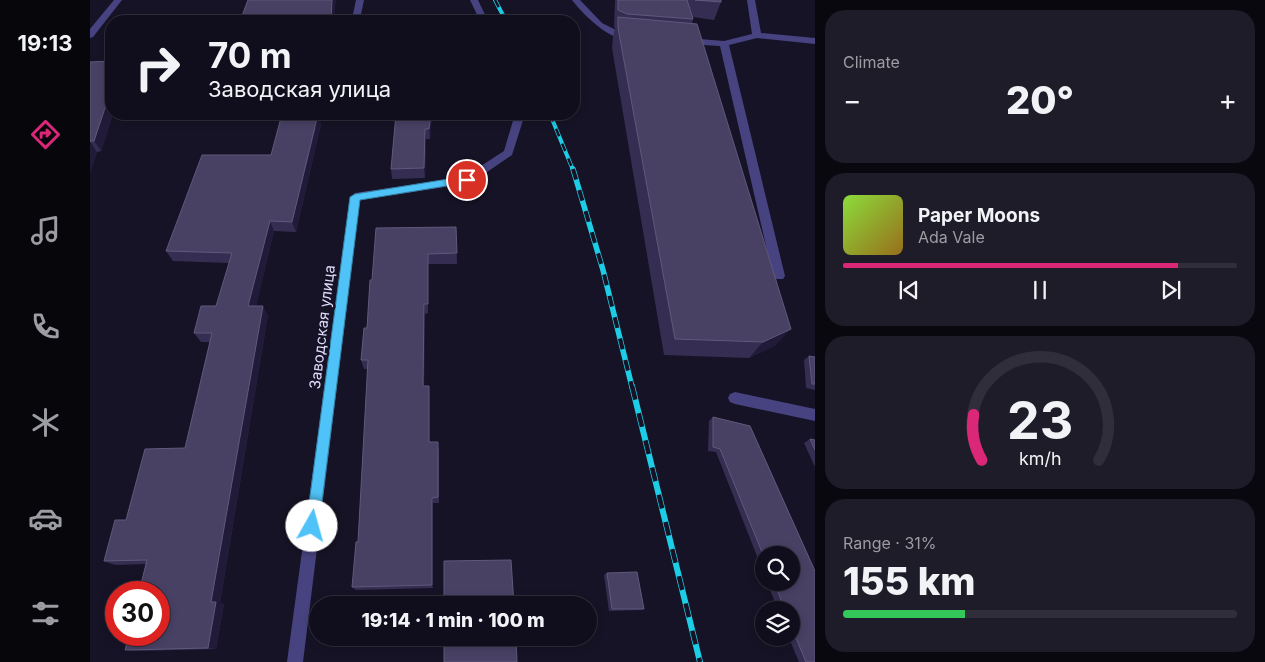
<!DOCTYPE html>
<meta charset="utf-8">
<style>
:root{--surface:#100e1c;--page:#1e1c29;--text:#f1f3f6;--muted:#9c9ca3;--line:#302e3b;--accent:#db2777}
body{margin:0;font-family:Inter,sans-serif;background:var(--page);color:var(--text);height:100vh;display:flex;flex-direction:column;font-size:19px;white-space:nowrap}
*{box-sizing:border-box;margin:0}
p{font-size:16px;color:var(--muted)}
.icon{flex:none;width:28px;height:28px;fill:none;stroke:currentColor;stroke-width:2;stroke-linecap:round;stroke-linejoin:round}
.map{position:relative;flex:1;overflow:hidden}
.drawer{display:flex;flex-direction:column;gap:10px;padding:10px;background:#09080f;width:450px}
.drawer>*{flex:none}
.guide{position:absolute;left:15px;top:15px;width:475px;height:105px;border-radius:20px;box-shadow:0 2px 8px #0003,0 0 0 1px var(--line);background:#100e1c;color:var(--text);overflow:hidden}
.buttons{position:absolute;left:665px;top:546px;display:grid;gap:10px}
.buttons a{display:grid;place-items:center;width:45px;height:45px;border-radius:50%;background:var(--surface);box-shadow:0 2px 8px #0003,0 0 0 1px var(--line);font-size:25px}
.speed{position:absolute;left:15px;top:581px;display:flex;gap:10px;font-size:25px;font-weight:700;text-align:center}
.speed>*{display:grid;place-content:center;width:65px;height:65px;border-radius:50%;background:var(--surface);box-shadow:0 2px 8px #0003,0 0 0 1px var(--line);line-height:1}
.speed .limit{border:8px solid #d22;background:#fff;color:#111}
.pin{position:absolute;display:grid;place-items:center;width:42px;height:42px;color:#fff;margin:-21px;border:2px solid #fff;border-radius:50%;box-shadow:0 1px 5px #0007}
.me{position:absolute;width:55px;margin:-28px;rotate:7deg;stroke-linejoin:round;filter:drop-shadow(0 0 4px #0008)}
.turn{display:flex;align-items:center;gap:18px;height:105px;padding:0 20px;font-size:22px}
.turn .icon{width:65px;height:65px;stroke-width:2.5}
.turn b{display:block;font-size:35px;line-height:42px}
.big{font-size:38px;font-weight:800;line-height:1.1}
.drawer .widget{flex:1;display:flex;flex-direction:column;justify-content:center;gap:8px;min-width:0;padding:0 18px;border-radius:20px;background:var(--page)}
.drawer .dial{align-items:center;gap:0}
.dial svg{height:130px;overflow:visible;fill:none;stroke:var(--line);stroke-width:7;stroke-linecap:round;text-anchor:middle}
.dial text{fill:var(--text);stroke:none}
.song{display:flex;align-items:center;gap:15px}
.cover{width:60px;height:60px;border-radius:8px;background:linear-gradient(135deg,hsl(90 70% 55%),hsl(40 70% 35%))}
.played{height:5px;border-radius:2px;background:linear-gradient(90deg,var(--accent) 85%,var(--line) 85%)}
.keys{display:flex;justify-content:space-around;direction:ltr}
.heat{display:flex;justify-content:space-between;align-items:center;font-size:28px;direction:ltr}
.charge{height:8px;border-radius:4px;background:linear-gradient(90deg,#34c759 31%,var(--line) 0)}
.trip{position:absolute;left:219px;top:596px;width:288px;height:50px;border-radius:25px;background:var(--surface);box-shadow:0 2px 8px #0003,0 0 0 1px var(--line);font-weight:800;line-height:50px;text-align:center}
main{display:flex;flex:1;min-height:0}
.dock{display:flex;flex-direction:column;width:90px;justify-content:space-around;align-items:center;background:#06060b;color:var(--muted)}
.dock .icon{width:35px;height:35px}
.dock .on{color:var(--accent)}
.dock b{font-size:22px;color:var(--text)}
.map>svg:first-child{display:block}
</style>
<main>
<nav class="dock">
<b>19:13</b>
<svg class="icon on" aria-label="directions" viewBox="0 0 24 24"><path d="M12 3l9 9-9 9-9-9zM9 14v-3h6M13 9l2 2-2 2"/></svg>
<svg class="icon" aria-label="music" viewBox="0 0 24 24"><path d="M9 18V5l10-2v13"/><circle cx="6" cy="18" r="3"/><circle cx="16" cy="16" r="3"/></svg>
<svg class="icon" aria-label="phone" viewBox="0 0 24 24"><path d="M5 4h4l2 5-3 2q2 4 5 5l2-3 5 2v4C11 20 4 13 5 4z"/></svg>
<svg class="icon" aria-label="climate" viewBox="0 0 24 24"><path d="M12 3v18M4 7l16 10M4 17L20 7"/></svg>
<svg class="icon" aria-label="car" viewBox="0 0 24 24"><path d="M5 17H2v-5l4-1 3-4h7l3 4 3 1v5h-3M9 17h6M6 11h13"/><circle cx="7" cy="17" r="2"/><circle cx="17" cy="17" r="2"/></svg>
<svg class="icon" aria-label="filters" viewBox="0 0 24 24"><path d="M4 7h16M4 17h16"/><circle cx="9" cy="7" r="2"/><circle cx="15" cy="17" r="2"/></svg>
</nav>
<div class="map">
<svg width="725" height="662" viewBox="0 0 725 662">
<rect width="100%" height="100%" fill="#161326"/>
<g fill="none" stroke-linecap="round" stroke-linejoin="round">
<g fill="#474380" fill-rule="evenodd">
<polygon points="266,0 274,0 270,19 267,21 262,19"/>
<path d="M 482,0 L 490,0 L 512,23 L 526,30 L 544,36 C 526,49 492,13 482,0 Z"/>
<polygon points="657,0 665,0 671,33 725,38 725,44 667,38 639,45 695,276 693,279 685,279 683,276 630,46 597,44 593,41 597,38 634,41 662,34"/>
<polygon points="645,392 725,409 725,421 645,404 640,402 638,398 640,394"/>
</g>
<g fill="#474380" fill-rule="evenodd">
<polygon points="24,0 32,0 3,37 0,38 0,29"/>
<polygon points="380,0 388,0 398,21 390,21"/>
<polygon points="425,114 435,114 422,155 381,183 270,200 213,662 197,662 260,197 265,193 374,177 414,151"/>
</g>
<defs>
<g id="rail-far2">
<polyline points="405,0 416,21"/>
<polyline points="460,114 483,170"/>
</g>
<polyline id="rail-far1" points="483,169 513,270 542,387"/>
<polyline id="rail" points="542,386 610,662"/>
</defs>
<use href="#rail-far2" stroke="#1dcde6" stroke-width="4"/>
<use href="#rail-far1" stroke="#1dcde6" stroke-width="5.5"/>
<use href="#rail" stroke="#1dcde6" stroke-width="6"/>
<use href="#rail-far2" stroke="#161326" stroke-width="2.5" stroke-dasharray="8" stroke-linecap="butt"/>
<use href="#rail-far1" stroke="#161326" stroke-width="4" stroke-dasharray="11" stroke-linecap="butt"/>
<use href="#rail" stroke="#161326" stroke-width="4.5" stroke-dasharray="14" stroke-linecap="butt"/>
</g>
<g fill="#362e52">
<polygon points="525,0 631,0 631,2 624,20 603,17 603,19 602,24 686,345 659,358 574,355 522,48 523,37 525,28 524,27"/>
<polygon points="0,62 21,114 23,114 11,151 7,152 0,173"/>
<polygon points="306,114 342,114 340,139 336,139 335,178 302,179 301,169"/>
<polygon points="231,124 206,232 184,231 166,306 178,315 130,603 134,604 126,649 46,651 35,650 56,564 25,565 14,561 36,520 95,448 120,342 111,342 104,333 126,306 139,263 83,261 76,251 181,155"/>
<polygon points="366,227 367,264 338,264 338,313 335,314 334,386 339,386 340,442 349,449 349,503 343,503 343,588 266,590 262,587 268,542 278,369 274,369 271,360 277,328 282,280"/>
<polygon points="719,356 725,357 725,390 716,388 714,360"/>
<polygon points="623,417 660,426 725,571 725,662 709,662 699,638 701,638 701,610 688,610 677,582 701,582 701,555 674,555 674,574 626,452 618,451 619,421"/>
<polygon points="720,439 725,440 725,467 714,443"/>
<polygon points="517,573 554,609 550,610 519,611 514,575"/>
</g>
<g fill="#211b39">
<polygon points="242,0 246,0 244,21 241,21"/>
<polygon points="21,90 21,114 23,114 11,151 4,141"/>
<polygon points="229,114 231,124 206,232 202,222"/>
<polygon points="341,114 342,114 340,139 339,129"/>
<polygon points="335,129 336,139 335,178 334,168"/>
<polygon points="0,141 7,152 0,173"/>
<polygon points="180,221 184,231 164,315 158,306"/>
<polygon points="334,304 335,314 334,394 333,386"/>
<polygon points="173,306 178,315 130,603 134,604 126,649 118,648 121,602"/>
<polygon points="701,329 686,345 659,358 673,342"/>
<polygon points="339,386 340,394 340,449 339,442"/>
<polygon points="342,498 343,503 343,588 342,585"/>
</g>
<g fill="#484164" stroke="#60597c">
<polygon points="158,0 242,0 241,21 150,21"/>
<polygon points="528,0 597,0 603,19 537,14 528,10"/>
<polygon points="605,0 631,0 631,2"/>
<polygon points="528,17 607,24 701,329 673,342 585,339 528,28"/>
<polygon points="60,19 87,21 60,21"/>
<polygon points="21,61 21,90 4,141 0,141 0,142 0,62"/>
<polygon points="192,114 228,114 202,222 180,221 158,306 173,306 121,602 126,602 118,648 35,650 39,635 69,635 69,592 49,592 57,560 14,561 25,520 36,520 55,449 95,448 122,333 104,333 111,306 126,306 142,253 76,251 112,155 181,155"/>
<polygon points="306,114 341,114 339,129 335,129 334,168 301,169"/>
<polygon points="366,227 367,253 338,254 338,304 334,304 333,386 339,386 339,442 348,442 348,497 342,498 342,585 262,587 266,542 268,542 278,360 271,360 274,328 277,328 280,280 282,280 286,228"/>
<polygon points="719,356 725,357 725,384 722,384"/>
<polygon points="623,417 660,426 725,571 725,662 716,662 701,626 701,610 695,610 684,582 701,582 701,555 674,555 674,557 630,449 623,447"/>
<polygon points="720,439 725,440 725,450"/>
<polygon points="421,560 424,605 354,605 354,561"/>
<polygon points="547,572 554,609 522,609 517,573"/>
<polygon points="354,638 426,638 427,662 354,662"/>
</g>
<polygon fill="#4fc3f7" stroke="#337fa1" points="377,176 382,180 381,182 270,200 229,526 227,531 222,533 218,531 216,526 260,197 265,194"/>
<g text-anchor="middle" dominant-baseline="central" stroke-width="5" stroke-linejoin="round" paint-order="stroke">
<g font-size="15" fill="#e0dcfb" stroke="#161326">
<text transform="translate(232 327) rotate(-83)">Заводская улица</text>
</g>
</g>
</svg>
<div class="buttons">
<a><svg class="icon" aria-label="search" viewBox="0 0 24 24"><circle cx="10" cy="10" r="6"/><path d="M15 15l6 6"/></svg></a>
<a><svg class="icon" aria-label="layers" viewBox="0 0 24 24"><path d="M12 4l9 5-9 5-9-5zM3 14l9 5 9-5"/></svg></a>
</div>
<div class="speed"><div class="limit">30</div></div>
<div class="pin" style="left:377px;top:180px;background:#d93025"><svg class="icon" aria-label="arrive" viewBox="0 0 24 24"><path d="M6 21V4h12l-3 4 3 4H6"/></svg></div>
<svg class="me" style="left:222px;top:526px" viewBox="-20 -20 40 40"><circle r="19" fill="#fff"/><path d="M0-13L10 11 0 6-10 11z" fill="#4fc3f7"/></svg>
<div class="trip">19:14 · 1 min · 100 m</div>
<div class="guide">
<div class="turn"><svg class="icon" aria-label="right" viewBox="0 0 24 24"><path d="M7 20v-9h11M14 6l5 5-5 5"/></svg><div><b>70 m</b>Заводская улица</div></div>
</div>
</div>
<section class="drawer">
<div class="widget"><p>Climate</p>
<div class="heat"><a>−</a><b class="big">20°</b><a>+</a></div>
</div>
<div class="widget">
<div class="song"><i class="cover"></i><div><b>Paper Moons</b><p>Ada Vale</p></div></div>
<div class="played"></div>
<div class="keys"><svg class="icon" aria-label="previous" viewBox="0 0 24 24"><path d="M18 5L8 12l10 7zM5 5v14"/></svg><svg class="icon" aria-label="pause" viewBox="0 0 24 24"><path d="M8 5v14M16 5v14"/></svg><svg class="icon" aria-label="next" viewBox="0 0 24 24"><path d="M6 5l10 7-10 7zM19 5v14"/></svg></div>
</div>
<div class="widget dial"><svg viewBox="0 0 100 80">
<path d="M14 69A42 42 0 1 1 86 69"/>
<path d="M14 69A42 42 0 0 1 9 41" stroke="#db2777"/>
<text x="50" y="56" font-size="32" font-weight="700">23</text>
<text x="50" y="72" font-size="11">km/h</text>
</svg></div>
<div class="widget"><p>Range · 31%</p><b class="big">155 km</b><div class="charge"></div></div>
</section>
</main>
